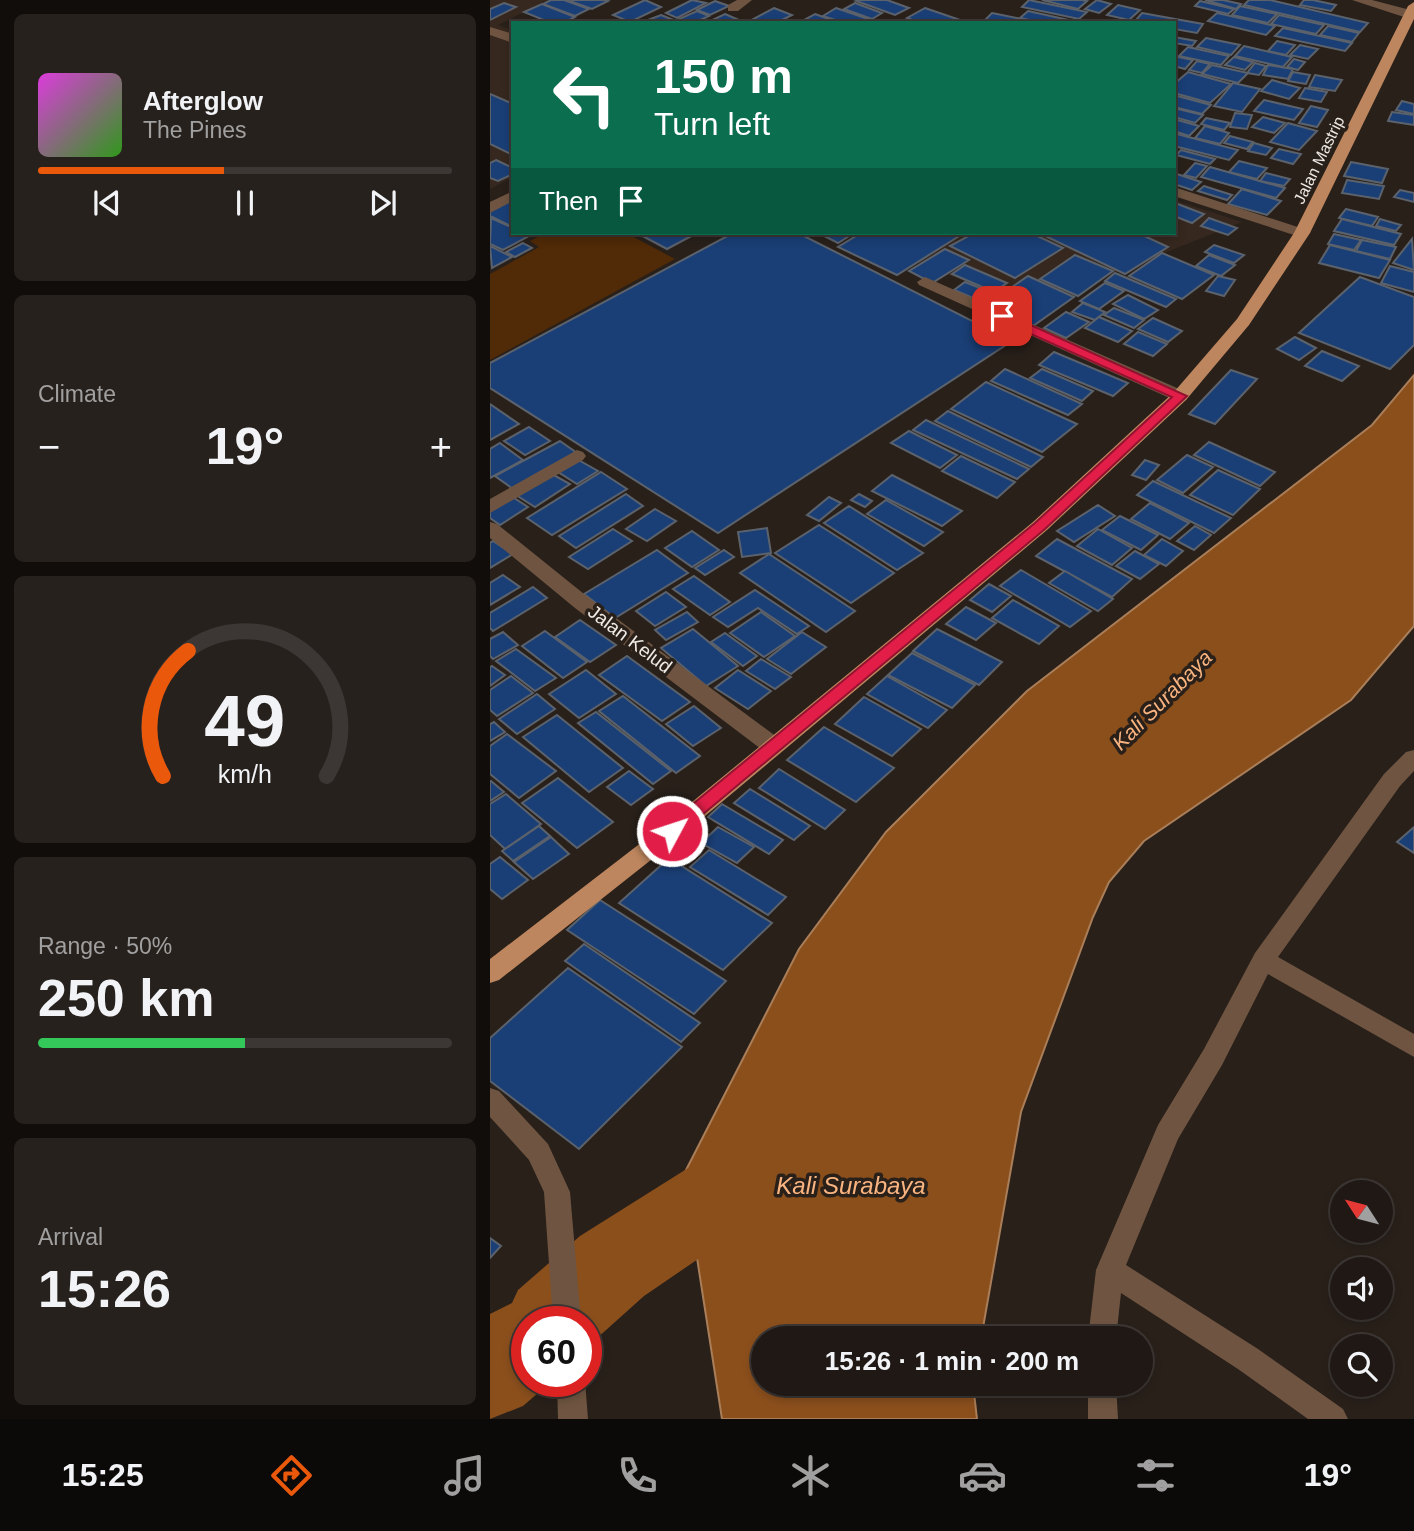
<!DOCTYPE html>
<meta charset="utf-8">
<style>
:root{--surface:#1f1814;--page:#27211d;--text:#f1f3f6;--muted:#a1a0a0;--line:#3c3734;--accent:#ea580c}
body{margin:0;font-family:Arial,sans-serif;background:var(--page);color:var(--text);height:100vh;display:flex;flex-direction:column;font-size:26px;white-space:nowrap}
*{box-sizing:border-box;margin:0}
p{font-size:23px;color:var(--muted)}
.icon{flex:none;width:38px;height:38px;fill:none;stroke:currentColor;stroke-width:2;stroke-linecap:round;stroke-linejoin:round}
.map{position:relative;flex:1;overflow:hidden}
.details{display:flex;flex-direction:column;gap:14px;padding:14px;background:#110d0b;width:490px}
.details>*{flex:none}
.banner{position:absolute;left:21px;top:21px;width:665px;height:214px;border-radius:0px;box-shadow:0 4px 10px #0003,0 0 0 2px var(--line);background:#0b6e4f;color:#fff;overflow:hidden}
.needle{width:46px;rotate:306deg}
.fabs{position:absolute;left:840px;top:1180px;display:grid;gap:14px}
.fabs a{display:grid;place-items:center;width:63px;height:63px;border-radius:50%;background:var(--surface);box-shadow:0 4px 10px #0003,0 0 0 2px var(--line);font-size:35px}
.speed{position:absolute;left:21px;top:1306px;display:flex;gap:14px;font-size:35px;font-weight:700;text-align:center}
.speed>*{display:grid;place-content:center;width:91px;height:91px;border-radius:50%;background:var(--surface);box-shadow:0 4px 10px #0003,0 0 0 2px var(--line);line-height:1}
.speed .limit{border:10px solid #d22;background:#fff;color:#111}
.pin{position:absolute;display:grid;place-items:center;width:60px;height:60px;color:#fff;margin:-30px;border-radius:14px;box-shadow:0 4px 10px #0006}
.me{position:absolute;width:77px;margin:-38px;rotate:50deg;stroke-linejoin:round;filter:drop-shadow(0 0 5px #0008)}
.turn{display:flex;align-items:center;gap:24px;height:147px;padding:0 28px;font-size:32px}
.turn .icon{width:91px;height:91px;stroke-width:2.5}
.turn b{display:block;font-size:49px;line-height:60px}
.then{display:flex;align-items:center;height:66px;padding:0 28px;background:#0003;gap:14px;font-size:26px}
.big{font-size:52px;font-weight:700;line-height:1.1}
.details .widget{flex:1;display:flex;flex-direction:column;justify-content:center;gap:10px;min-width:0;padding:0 24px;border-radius:10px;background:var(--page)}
.details .dial{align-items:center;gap:0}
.dial svg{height:182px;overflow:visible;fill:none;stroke:var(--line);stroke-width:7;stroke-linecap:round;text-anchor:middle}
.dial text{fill:var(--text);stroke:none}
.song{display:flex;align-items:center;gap:21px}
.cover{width:84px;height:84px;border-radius:10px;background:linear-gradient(135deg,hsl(300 70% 55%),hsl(110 70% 35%))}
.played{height:7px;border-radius:4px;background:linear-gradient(90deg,var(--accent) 45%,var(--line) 45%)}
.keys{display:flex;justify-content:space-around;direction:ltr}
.heat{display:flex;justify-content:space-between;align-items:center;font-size:38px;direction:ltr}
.charge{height:10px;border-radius:5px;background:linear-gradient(90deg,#34c759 50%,var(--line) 0)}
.trip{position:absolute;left:261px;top:1326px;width:402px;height:70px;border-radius:35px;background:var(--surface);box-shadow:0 4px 10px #0003,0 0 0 2px var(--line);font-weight:700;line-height:70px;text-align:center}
.tabs{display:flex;height:112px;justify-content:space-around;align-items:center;background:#0c0a08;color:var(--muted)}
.tabs .icon{width:49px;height:49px}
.tabs .current{color:var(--accent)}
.tabs b{font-size:32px;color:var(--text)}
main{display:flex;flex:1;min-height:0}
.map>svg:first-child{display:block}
</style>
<main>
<section class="details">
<div class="widget">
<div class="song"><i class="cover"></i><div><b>Afterglow</b><p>The Pines</p></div></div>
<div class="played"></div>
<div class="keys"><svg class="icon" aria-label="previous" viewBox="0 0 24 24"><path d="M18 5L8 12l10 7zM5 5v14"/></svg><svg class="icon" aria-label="pause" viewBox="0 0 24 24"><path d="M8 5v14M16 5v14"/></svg><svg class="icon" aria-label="next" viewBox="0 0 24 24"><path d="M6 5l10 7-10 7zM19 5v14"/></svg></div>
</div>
<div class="widget"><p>Climate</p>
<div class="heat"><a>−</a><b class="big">19°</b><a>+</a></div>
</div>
<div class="widget dial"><svg viewBox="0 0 100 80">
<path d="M14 69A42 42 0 1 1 86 69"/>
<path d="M14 69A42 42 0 0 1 25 14" stroke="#ea580c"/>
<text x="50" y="56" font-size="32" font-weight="700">49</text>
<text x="50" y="72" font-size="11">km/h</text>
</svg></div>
<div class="widget"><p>Range · 50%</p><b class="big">250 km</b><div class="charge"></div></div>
<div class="widget"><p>Arrival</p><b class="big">15:26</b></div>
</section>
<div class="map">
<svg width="924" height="1419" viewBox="0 0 924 1419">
<rect width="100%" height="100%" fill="#29201a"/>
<g fill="#36281e">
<polygon points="0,0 58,0 8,25 23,31 23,177 0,189"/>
<polygon points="684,200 752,222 539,307 353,233 684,233"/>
</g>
<polygon fill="#512a07" points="56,233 136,233 185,259 0,360 0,274 49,247 40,241"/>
<polygon fill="#8b4f1c" stroke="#a97e58" stroke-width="2" points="924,375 924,626 861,700 654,841 619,882 603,917 531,1112 491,1339 273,1339 273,1384 483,1384 487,1419 232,1419 194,1174 309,949 396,832 537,691 882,425"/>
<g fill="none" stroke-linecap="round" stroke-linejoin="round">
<polygon fill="#8b4f1c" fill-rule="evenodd" points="279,1125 309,1136 322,1163 309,1190 154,1296 96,1348 96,1321 37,1321 37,1381 62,1381 33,1406 0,1419 0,1314 22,1303 28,1290 90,1236 249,1136"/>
</g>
<g fill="#1a3f76" stroke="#5b626c" stroke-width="2">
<polygon points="61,0 74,0 99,9 85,16 53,4"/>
<polygon points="77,0 114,0 118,1 102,9"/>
<polygon points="155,0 171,7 140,22 123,15"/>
<polygon points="202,0 216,3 187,18 176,13"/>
<polygon points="369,0 397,0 419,8 405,15 366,1"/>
<polygon points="539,0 597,12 589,19 532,7"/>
<polygon points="552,0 592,0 597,1 588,9"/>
<polygon points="607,0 621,4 609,13 595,9"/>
<polygon points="715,0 733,0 751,4 746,9"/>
<polygon points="759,0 780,0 878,23 870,32 754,5"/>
<polygon points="814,0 823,0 846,5 841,11 810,5"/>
<polygon points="225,1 239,6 220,15 207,10"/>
<polygon points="710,1 744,9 738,14 705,6"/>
<polygon points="14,3 26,7 0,20 0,9"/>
<polygon points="365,3 392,13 382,19 354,9"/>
<polygon points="52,4 85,17 74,23 61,23 34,12"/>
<polygon points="628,5 650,10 639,20 617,15"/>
<polygon points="750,6 787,14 778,23 742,15"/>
<polygon points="284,8 302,15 286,23 256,23"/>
<polygon points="346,8 387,22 354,23 333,16"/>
<polygon points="435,8 473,21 431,23 417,18"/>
<polygon points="207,11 219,16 204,23 189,19"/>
<polygon points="538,11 588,22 553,23 530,18"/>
<polygon points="502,13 547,22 492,23"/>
<polygon points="652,13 713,24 707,33 684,29 684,23 645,21"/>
<polygon points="727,13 785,26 776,35 718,21"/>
<polygon points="235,14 249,20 242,23 216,23"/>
<polygon points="325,14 350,23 323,23 314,20"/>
<polygon points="171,15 191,23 158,20"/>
<polygon points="789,15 834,25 826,34 781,24"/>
<polygon points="838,26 869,33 862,42 830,35"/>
<polygon points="793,28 862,43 855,51 785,36"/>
<polygon points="684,37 706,41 702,46 684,43"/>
<polygon points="716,38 750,45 741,55 707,47"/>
<polygon points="787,41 805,45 796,55 778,51"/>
<polygon points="810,45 828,49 818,59 800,55"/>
<polygon points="754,46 802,57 793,67 745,56"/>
<polygon points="698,47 739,56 731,65 689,56"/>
<polygon points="684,56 703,60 695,69 684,66"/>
<polygon points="744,57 763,62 755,70 735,65"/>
<polygon points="804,59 815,62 808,70 797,67"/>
<polygon points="707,61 720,64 712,73 699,70"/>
<polygon points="765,63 776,66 769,75 757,73"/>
<polygon points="722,65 758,73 748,83 712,74"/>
<polygon points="778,65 803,69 798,79 773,75"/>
<polygon points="698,72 741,84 720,103 684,93 684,84"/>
<polygon points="803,72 820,75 816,84 798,81"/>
<polygon points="825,75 852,80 845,91 819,87"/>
<polygon points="782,80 810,88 799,99 771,91"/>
<polygon points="743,83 770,89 752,112 724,106"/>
<polygon points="815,88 837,92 831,102 809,98"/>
<polygon points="0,94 23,104 23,155 0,144"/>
<polygon points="684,95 721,105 712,114 684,107"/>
<polygon points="774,100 813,109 804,120 764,111"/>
<polygon points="912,101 924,104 924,114 906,110"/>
<polygon points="821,106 838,110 827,127 809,123"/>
<polygon points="684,108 713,115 705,123 684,117"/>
<polygon points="902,112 924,115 924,125 898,121"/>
<polygon points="745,113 762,115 757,129 740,127"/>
<polygon points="773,117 795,123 784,133 762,127"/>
<polygon points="716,118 740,123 734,130 711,124"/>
<polygon points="684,119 709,126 699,136 684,131"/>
<polygon points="798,123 827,131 809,150 780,142"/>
<polygon points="715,126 739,133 730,144 705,138"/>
<polygon points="687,134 748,150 739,160 684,146"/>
<polygon points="740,136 763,142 757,149 734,143"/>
<polygon points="764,143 782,148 776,155 758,151"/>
<polygon points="789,149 811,154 803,164 781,158"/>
<polygon points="691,150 725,159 720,164 686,155"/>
<polygon points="6,160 23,168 23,174 8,181 0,178 0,163"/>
<polygon points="749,161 777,168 767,179 739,172"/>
<polygon points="861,162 898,169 892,183 854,176"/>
<polygon points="705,163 717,166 706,178 694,175"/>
<polygon points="720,167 795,188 786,198 711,177"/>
<polygon points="684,173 711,182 702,190 684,184"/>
<polygon points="776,173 800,179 794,186 770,181"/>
<polygon points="857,180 894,186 889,199 852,193"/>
<polygon points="714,186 742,195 737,200 708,191"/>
<polygon points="752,189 791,201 777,215 738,204"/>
<polygon points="910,190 924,193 924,202 904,197"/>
<polygon points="18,201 23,203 23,227 0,216 0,211"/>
<polygon points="684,204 685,203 714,214 702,223 684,216"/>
<polygon points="856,209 888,217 882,226 849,218"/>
<polygon points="1,218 23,228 23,233 39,236 13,250 0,244"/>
<polygon points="719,218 747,228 738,235 711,226"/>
<polygon points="852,219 911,234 904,245 844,231"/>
<polygon points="890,219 911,225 906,231 886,226"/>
<polygon points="147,233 207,233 177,249"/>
<polygon points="243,233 308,233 522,341 228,533 0,388 0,363"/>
<polygon points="339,233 364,233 348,243 334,236"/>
<polygon points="371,233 474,233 407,275 348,247"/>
<polygon points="484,233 541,233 573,248 525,278 460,246"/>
<polygon points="549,233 648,233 678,247 635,274"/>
<polygon points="844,234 871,240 864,250 838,244"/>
<polygon points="922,239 924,270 903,263"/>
<polygon points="872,240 906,247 900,259 866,251"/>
<polygon points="33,243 42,248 25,257 16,252"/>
<polygon points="724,245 754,255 744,263 715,252"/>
<polygon points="840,245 900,260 889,278 829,263"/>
<polygon points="0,246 22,257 2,268"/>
<polygon points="455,249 479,260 442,283 419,271"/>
<polygon points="672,253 724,275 692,299 639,276"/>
<polygon points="585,255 623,271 588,296 550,279"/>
<polygon points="719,255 745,265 731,276 706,266"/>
<polygon points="475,265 517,283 504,292 462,274"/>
<polygon points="900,266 924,272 924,292 891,283"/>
<polygon points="625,273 686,299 676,307 615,281"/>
<polygon points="538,276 584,297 543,326 496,305"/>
<polygon points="728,276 745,280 734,296 716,291"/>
<polygon points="870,277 924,297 924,345 900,369 809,333"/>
<polygon points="475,282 495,290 483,298 464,290"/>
<polygon points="615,283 634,291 609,309 590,301"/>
<polygon points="638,295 668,310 654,319 623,304"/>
<polygon points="593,303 615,312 605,320 582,312"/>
<polygon points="624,308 654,320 644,328 614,315"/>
<polygon points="576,312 599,322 576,338 554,328"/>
<polygon points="609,317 642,331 628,342 595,328"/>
<polygon points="663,318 692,331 678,342 648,329"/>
<polygon points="648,332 677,344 663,356 634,344"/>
<polygon points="805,337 826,348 809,360 787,349"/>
<polygon points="832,351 869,366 852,381 815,366"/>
<polygon points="564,352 638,383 623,396 549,365"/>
<polygon points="515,369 592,404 578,415 501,381"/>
<polygon points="552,369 603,391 592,401 540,378"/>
<polygon points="741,370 767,379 725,424 699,414"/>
<polygon points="496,382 587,424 552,452 461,409"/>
<polygon points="0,404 29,424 0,440"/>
<polygon points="458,411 553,457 541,467 445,421"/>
<polygon points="436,420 539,469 527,479 423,430"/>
<polygon points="39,427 60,441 35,455 14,441"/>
<polygon points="419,431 467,455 450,468 401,443"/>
<polygon points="70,441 87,453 23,489 5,476"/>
<polygon points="719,442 785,472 770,486 704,455"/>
<polygon points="10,443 33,460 0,478 0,449"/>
<polygon points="697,455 723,467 693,493 667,480"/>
<polygon points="471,456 525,482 507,498 452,471"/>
<polygon points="85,458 108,471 87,484 65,470"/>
<polygon points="655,460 669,465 656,480 642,475"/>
<polygon points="728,470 770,489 743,515 700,495"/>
<polygon points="111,472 137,489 62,535 37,518"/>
<polygon points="60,473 80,484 45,507 26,495"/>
<polygon points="402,475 472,511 452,526 382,491"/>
<polygon points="663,481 741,518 724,533 647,495"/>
<polygon points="136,494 153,506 86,548 69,536"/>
<polygon points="369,494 382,501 375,507 361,500"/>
<polygon points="21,496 38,507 10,525 0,518 0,508"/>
<polygon points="339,497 351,503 329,521 317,515"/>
<polygon points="396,500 453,532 434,546 377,514"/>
<polygon points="660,503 699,523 680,539 641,519"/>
<polygon points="608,505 625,516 584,542 567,531"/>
<polygon points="359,506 433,553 407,570 334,523"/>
<polygon points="165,509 186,521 157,541 136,529"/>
<polygon points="630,516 668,535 651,550 612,530"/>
<polygon points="329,525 404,573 361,603 285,553"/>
<polygon points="705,526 721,535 704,550 687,541"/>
<polygon points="277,528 281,553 252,557 248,532"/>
<polygon points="123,529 142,541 98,569 79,557"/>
<polygon points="608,529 642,548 622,565 587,546"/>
<polygon points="202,531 229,550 202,567 175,548"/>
<polygon points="567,539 642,579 622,597 546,556"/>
<polygon points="672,539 693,551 676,566 654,555"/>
<polygon points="3,541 23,554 0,568 0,543"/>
<polygon points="167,550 198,573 125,618 94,594"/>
<polygon points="234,550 244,557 215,575 205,568"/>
<polygon points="645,551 669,564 650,579 626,566"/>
<polygon points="279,554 365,611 336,632 250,573"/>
<polygon points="531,570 601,611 580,627 510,586"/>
<polygon points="575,571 623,599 608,611 559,583"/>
<polygon points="13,575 30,587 0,605 0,583"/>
<polygon points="204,576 240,602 220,615 183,589"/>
<polygon points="499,584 521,596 502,612 480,600"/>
<polygon points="43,587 57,598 3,631 0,628 0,613"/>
<polygon points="265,590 319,626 307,634 268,608 238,627 223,617"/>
<polygon points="176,592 196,607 165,626 146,611"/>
<polygon points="523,600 569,626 549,644 502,618"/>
<polygon points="476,607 506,623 486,640 456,624"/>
<polygon points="197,612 208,622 176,640 165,630"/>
<polygon points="271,612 305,636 274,657 240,633"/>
<polygon points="90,620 126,645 100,662 65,637"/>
<polygon points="203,629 248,666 216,686 171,648"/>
<polygon points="447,629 512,662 489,685 423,651"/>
<polygon points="55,631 97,662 73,678 32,646"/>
<polygon points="13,632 28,645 3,659 0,656 0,639"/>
<polygon points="312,632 336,647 301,674 277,659"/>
<polygon points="235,633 267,656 253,666 221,642"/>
<polygon points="26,649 66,678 45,691 6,661"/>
<polygon points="422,653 485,685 462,708 398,675"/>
<polygon points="137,656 200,702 172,721 109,675"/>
<polygon points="271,659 301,677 285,689 256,671"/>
<polygon points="2,666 15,675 0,686 0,667"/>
<polygon points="96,670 126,694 89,718 59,694"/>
<polygon points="248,670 281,691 258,709 225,688"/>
<polygon points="21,676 43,693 7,716 0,710 0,690"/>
<polygon points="397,676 457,710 438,728 377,694"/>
<polygon points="47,694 65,709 27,734 9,719"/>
<polygon points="133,696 210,756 186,773 109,711"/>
<polygon points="374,697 431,729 402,756 345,724"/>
<polygon points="204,706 231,728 203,746 176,724"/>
<polygon points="106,712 181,771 163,784 88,723"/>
<polygon points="67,715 133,768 99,792 33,737"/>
<polygon points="4,722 15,732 0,741 0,724"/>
<polygon points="334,727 404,768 366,802 297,760"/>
<polygon points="17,734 66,771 29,798 0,774 0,746"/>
<polygon points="289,769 355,810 335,829 269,788"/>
<polygon points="139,771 163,789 141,805 117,787"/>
<polygon points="68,778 123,822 87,848 32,803"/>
<polygon points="1,781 14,792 0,801 0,782"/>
<polygon points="260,789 320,826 304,840 244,803"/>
<polygon points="16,794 51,824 15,849 0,835 0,804"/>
<polygon points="232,804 293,840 279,854 218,817"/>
<polygon points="49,826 60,836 23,861 12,851"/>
<polygon points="228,827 264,847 247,863 211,843"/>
<polygon points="924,827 924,853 907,842"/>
<polygon points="61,837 79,854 43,879 24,862"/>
<polygon points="219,850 296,897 278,915 200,867"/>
<polygon points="10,857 38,880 12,899 0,889 0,864"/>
<polygon points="179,858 282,923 233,970 129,903"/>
<polygon points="110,900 236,981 204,1014 77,930"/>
<polygon points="94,944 210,1023 191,1042 75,961"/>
<polygon points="78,968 192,1047 89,1149 0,1081 0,1038"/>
<polygon points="0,1238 11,1246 0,1258"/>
</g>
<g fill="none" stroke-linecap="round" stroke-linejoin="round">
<g fill="#6f5541" fill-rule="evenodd">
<polygon points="247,0 262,0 248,11 238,11 238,5"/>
<polygon points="862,0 882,0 924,11 924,16 914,17"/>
<polygon points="0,27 23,34 23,43 0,35"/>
<polygon points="684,187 817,230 820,233 817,236 807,236 684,196"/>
<polygon points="23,191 23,201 0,213 0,202"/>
<polygon points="435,277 696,392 699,396 696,400 684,400 429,285 427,282"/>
<polygon points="87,450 93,452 96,456 93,460 0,513 0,499"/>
<polygon points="0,522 7,524 99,598 291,740 294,746 291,752 283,754 275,752 85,608 0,538"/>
<polygon points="924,750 924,771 910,786 788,957 924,1034 924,1057 778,974 732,1065 688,1139 636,1265 768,1349 853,1409 858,1419 818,1419 748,1369 631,1293 626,1339 598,1339 606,1270 668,1125 714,1049 765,953 894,774 916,752"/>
<polygon points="0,1088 9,1091 58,1144 80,1192 91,1321 63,1321 54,1192 39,1160 0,1117"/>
<polygon points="67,1381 95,1381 98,1419 68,1419"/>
<polygon points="598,1384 626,1384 628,1419 598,1419"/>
</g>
<polygon fill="#bd865e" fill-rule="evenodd" points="924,2 924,19 820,233 759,325 696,400 557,530 190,837 9,980 0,983 0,959 174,825 543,522 684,392 747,319 804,233 918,6"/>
</g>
<polygon fill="#e11d48" stroke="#92132f" stroke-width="2" points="512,312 697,396 555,529 188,835 176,835 174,831 176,826 545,523 682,397 507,319 507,313"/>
<g text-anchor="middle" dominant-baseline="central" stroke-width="7" stroke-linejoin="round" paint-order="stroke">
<g font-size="16" fill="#f0eae5" stroke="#29201a">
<text transform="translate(829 160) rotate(-64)">Jalan Mastrip</text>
</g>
<g font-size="19" fill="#f0eae5" stroke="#29201a">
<text transform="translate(140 639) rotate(37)">Jalan Kelud</text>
</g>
<g font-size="21" font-style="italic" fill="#fab480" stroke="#29201a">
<text transform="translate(672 700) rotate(-45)">Kali Surabaya</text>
</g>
<g font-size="24" font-style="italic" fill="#fab480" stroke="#29201a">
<text x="361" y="1185">Kali Surabaya</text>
</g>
</g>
</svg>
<div class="fabs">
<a><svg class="needle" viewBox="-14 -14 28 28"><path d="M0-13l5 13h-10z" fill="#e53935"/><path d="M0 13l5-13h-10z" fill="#a1a0a0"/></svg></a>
<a><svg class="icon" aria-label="sound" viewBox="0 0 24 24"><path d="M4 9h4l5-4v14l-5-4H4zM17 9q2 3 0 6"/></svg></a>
<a><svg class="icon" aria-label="search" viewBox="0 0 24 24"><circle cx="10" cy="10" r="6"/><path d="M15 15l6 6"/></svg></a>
</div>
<div class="speed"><div class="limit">60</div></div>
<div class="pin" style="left:512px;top:316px;background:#d93025"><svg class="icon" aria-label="arrive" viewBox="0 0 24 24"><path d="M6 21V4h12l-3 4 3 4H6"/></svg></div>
<svg class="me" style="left:182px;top:831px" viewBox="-20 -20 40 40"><circle r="17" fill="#e11d48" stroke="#fff" stroke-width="3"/><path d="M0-11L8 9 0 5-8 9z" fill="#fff"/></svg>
<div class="trip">15:26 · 1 min · 200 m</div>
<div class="banner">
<div class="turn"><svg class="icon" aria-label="left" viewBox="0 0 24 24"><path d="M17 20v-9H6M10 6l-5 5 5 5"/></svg><div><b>150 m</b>Turn left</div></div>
<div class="then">Then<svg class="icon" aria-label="arrive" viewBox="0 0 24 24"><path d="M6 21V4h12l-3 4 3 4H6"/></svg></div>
</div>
</div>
</main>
<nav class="tabs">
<b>15:25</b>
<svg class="icon current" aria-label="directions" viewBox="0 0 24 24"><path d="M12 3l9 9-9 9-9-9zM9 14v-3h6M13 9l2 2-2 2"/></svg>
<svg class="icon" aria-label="music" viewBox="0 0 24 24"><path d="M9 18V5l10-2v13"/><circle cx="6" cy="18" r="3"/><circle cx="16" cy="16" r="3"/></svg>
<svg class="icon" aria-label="phone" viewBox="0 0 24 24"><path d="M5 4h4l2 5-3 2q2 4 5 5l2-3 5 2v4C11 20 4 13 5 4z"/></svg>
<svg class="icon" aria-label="climate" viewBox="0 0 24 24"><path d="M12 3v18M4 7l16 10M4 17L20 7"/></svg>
<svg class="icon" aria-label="car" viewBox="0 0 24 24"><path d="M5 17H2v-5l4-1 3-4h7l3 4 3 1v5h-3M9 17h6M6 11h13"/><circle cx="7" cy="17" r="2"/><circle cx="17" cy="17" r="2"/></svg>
<svg class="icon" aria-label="filters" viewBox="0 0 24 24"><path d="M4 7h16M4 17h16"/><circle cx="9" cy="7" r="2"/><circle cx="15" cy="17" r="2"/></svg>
<b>19°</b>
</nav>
